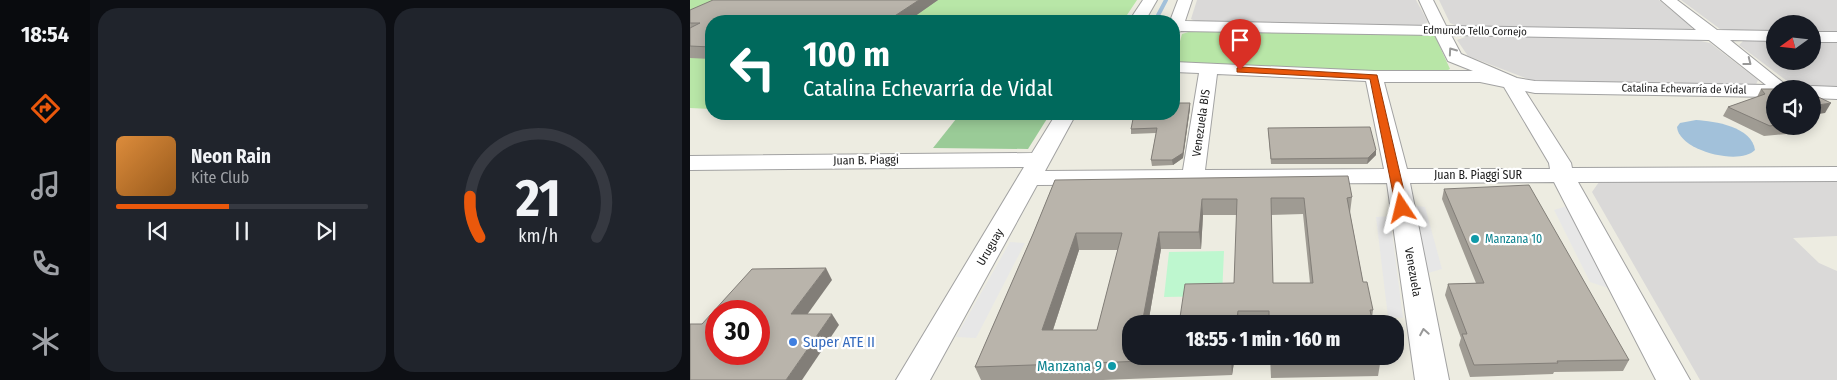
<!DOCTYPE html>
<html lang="es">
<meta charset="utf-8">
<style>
:root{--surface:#171b24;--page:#20242c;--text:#f1f3f6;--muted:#9ea1a6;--line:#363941;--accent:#ea580c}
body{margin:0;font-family:"Fira Sans Condensed",sans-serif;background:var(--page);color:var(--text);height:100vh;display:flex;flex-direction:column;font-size:19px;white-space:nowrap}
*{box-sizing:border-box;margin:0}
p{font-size:16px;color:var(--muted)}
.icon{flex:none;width:28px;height:28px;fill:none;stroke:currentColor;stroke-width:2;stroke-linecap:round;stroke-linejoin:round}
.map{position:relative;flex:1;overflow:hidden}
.drawer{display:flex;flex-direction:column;gap:8px;padding:8px;background:#0d0f14;width:600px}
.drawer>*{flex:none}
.guide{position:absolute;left:15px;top:15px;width:475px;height:105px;border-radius:20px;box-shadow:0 2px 12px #0003;background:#00695c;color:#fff;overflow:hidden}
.needle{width:32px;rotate:255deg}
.controls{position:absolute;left:1076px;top:15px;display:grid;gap:10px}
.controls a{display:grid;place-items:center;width:55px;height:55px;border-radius:50%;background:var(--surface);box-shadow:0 2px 12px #0003;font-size:25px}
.speed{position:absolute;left:15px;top:300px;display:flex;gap:10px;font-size:25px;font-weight:700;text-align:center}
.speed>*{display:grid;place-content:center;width:65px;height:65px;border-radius:50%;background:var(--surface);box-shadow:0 2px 12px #0003;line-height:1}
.speed .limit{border:8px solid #d22;background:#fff;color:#111}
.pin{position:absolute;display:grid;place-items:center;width:42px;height:42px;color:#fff;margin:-51px -21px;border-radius:50% 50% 50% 0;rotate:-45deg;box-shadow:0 0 5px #0007}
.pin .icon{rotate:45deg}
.me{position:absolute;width:55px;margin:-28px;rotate:350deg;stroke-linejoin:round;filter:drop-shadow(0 0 4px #0008)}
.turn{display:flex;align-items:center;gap:18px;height:105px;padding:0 15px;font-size:22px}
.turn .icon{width:65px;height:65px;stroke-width:2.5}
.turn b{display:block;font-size:35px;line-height:42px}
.drawer .widget{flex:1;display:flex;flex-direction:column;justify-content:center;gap:8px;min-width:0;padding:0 18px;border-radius:20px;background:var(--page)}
.drawer .dial{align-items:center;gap:0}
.dial svg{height:130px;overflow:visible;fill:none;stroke:var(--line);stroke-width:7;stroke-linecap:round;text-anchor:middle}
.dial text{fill:var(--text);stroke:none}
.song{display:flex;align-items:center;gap:15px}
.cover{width:60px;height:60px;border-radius:8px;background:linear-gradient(135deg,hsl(30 70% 55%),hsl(30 70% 35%))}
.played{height:5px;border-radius:2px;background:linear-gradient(90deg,var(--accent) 45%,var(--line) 45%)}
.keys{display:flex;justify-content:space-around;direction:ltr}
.drawer .tiles{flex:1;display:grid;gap:8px;grid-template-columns:repeat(2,1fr)}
.trip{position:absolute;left:432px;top:315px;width:282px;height:50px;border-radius:20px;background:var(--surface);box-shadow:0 2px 12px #0003;font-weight:800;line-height:50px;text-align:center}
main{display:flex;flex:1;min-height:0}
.menu{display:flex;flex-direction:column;width:90px;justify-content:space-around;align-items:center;background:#090b0e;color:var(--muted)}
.menu .icon{width:35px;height:35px}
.menu .selected{color:var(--accent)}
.menu b{font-size:22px;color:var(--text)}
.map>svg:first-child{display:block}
</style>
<main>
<nav class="menu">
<b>18:54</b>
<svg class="icon selected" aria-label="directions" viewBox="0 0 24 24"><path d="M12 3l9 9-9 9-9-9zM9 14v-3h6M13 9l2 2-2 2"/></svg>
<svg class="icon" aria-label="music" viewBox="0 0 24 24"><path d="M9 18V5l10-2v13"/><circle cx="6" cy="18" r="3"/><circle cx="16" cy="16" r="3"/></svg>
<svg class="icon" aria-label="phone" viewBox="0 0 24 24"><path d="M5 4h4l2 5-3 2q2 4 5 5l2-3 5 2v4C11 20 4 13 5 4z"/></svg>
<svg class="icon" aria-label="climate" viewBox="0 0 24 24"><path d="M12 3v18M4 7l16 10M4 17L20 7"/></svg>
</nav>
<section class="drawer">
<div class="tiles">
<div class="widget">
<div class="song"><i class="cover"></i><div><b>Neon Rain</b><p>Kite Club</p></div></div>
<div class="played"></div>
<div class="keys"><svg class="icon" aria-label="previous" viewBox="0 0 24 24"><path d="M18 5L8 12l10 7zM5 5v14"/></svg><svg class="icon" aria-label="pause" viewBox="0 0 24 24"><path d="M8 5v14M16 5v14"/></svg><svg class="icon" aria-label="next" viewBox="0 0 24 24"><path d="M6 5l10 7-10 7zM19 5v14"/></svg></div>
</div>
<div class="widget dial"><svg viewBox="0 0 100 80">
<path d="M14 69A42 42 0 1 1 86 69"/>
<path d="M14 69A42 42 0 0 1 8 44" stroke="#ea580c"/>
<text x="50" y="56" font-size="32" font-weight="700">21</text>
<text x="50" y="72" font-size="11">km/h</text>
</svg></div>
</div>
</section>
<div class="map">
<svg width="1147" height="380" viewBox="0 0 1147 380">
<rect width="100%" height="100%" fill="#edece1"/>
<g fill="#dad9d8">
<polygon points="507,0 726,0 738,22 730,27 511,24 501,19"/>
<polygon points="749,0 969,0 1003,28 995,31 772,28 760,23"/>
<polygon points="991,0 1147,0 1147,35 1123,34 1122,24 1085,24 1085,34 1045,33 1030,29"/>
<polygon points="778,36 1002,39 1020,43 1068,80 1065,87 848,83 778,56 767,40"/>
<polygon points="1054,40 1085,40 1085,61 1122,61 1123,41 1147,41 1147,90 1119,89 1101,84 1049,45"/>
<polygon points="1147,181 1147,236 1103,238 1129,263 1147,271 1147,380 1010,380 902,192 909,182"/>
</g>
<g fill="#b8e6a7">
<polygon points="0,0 447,0 433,21 21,21 21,109 0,108"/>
<polygon points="505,30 739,34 745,36 760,69 750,74 489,62 485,59 492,34"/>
</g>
<polygon fill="#9acb97" points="270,114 360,114 338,149 243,148"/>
<polygon fill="#bef7cf" points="534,251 532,296 474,297 479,252"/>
<g fill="#e7e7e7">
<polygon points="722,205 735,207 752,269 738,273"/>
<polygon points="877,206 918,288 900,282 864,210"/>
<polygon points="700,216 713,318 698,317 686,217"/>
<polygon points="320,242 335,243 286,338 266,337"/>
</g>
<path fill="#a2c1da" d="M 1006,120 C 1025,121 1062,127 1065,150 C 1050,166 989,151 987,127 L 990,123 Z"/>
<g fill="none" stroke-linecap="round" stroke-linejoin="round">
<polyline stroke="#a2c1da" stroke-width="4" points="465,21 476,0"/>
<defs>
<g id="minor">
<polygon points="453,0 467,0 455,21 439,21"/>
<path d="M 488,0 L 502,0 L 495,21 L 741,26 L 729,0 L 743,0 L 756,26 L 1006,30 L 971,0 L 987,0 L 1027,30 L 1085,31 L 1085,41 L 1040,40 L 1101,89 L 1085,89 L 1085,97 L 845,93 L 835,91 L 881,163 L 882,168 L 1147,167 L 1147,181 L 888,182 L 1000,380 L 966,380 L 864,182 L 720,183 L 759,380 L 725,380 L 697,183 L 347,185 L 240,380 L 206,380 L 334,167 L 0,170 L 0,156 L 342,153 L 366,114 L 386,114 L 355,171 L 493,170 L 509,73 L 484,72 L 484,62 L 684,71 L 783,71 L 758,61 L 745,35 L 491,31 L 484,35 L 484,21 L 480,21 ZM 761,35 L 1019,40 L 1076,85 L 845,81 L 827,78 L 771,54 ZM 527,74 L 676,81 L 694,169 L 515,170 ZM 694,82 L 790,82 L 814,87 L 859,163 L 860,169 L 717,169 Z"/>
<rect x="1122" y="32" width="25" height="10"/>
<polygon points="1122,86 1147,87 1147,99 1122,98 1122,89 1115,89"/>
</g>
</defs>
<use href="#minor" stroke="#a2a2a2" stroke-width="2"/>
<use href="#minor" fill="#fff" fill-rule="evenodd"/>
</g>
<g fill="#9f9b93" fill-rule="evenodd">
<polygon points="248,0 218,21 21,21 21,59 0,58 0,10"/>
<polygon points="1071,89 1085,89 1085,126 1116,127 1097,134 1074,136 1033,116 1038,107 1067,97"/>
<polygon points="500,103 500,108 493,158 483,165 462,166 461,160 466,133 441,134 441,129"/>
<polygon points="578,128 686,155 677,164 581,164"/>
<path d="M 365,180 L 662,197 L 660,213 L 673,282 L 683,310 L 682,318 L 683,324 L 489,324 L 544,283 L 547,215 L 513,215 L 511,249 L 471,249 L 458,324 L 441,324 L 441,356 L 545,356 L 542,375 L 413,380 L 291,380 L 285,367 L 343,234 ZM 613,214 L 620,283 L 583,283 L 581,215 ZM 389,250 L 428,250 L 407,330 L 363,330 Z"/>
<polygon points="754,189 939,360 933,371 864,372 863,374 780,377 769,345 771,338 755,295 758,284 786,283 752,199"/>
<polygon points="580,356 690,356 691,358 688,376 581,378"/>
</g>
<g fill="#827e78">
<polygon points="229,0 248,0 218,21 197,21"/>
<polygon points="500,103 500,108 493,158 483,165 482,160"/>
<polygon points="1141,103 1135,113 1122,115 1122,106"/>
<polygon points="1102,126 1117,126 1097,134"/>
<polygon points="686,150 686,155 677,164 678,158"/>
<polygon points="512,199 513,215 511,249 509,232"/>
<polygon points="469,232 471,249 458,324 452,324"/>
<polygon points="386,233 389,250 357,348 352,330"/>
<polygon points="136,268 142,280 109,326 101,314"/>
<polygon points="548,311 549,324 546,324"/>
<polygon points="142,314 149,325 112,380 96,380"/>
<polygon points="542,356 545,356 542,375 541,358"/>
</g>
<g fill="#b9b4ab" stroke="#827e78" fill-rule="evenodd">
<polygon points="23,0 229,0 197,21 21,21 21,47 0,46 0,28 10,23 0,23 0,10"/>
<polygon points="1092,87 1111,88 1113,89 1091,89"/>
<polygon points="1071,89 1085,89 1085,125 1080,126 1038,107 1075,94"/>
<polygon points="1122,94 1141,103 1122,106"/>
<polygon points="484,103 500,103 493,153 482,160 461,160 467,128 441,129 444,114 484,114"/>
<polygon points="680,127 686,150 678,158 581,159 578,128"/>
<path d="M 658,176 L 662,197 L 657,198 L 673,282 L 677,282 L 683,310 L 680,310 L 683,324 L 579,324 L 579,311 L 548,311 L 546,324 L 489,324 L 495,284 L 544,283 L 547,199 L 512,199 L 509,232 L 469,232 L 452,324 L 441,324 L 441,356 L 542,356 L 541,358 L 285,367 L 343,234 L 365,180 ZM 581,198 L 614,198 L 623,283 L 583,283 ZM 386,233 L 432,233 L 407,330 L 352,330 Z"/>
<polygon points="839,185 939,360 867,361 868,363 784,365 772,334 777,334 758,284 794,283 754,189"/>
<path d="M 136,268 L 101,314 L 142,314 L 96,380 L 0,380 L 0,324 L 12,324 L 62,269 ZM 26,311 L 69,311 L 69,354 L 26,354 Z"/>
<polygon points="581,356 690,356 691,358 581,361"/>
</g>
<defs><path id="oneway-chevron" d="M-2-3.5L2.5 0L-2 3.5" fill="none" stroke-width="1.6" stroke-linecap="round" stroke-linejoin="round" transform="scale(1.25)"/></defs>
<g stroke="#989898">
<use href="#oneway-chevron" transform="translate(762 51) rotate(-125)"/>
<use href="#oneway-chevron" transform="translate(1058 62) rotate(38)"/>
<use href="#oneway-chevron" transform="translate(734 332) rotate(-100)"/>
</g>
<polygon fill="#ea580c" stroke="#983908" points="550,67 687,75 718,208 716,211 712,212 706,208 680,79 547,72 547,68"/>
<g fill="#0f9aa8" stroke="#fff" stroke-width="2">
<circle cx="785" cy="239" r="5"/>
<circle cx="422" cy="366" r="5"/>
</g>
<circle fill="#3f7fe0" stroke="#fff" stroke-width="2" cx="103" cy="342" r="5"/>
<g text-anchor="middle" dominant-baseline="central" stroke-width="4.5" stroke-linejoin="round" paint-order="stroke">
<g font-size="11" fill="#1b1b1b" stroke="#fff">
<text transform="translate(785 31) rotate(1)">Edmundo Tello Cornejo</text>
<text transform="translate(994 89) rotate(1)">Catalina Echevarría de Vidal</text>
</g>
<g font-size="12" fill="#1b1b1b" stroke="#fff">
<text transform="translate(511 123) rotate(-82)">Venezuela BIS</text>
<text transform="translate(176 160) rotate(-1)">Juan B. Piaggi</text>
<text x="788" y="175">Juan B. Piaggi SUR</text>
<text transform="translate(300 247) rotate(-60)">Uruguay</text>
<text transform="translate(723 272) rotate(80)">Venezuela</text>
</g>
<g font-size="12" fill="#0d838f" stroke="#fff" text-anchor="start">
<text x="795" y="239">Manzana 10</text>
</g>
<g font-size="15" fill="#366cbe" stroke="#fff" text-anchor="start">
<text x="113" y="342">Super ATE II</text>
</g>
<g font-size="15" fill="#0d838f" stroke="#fff" text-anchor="end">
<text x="412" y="366">Manzana 9</text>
</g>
</g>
</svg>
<div class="controls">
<a><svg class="needle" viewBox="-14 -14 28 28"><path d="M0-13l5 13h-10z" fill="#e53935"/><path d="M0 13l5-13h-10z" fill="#9ea1a6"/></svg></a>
<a><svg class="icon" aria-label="sound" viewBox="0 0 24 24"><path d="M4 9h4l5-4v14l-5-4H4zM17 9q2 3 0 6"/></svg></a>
</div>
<div class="speed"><div class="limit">30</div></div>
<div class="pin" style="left:550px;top:70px;background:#d93025"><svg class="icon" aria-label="arrive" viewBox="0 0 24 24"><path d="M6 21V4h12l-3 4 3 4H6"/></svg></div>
<svg class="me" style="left:712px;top:208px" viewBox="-20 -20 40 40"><path d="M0-17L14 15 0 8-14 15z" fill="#ea580c" stroke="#fff" stroke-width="4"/></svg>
<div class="trip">18:55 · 1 min · 160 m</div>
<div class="guide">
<div class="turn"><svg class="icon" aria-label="left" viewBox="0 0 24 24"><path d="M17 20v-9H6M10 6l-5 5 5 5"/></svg><div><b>100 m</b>Catalina Echevarría de Vidal</div></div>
</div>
</div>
</main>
